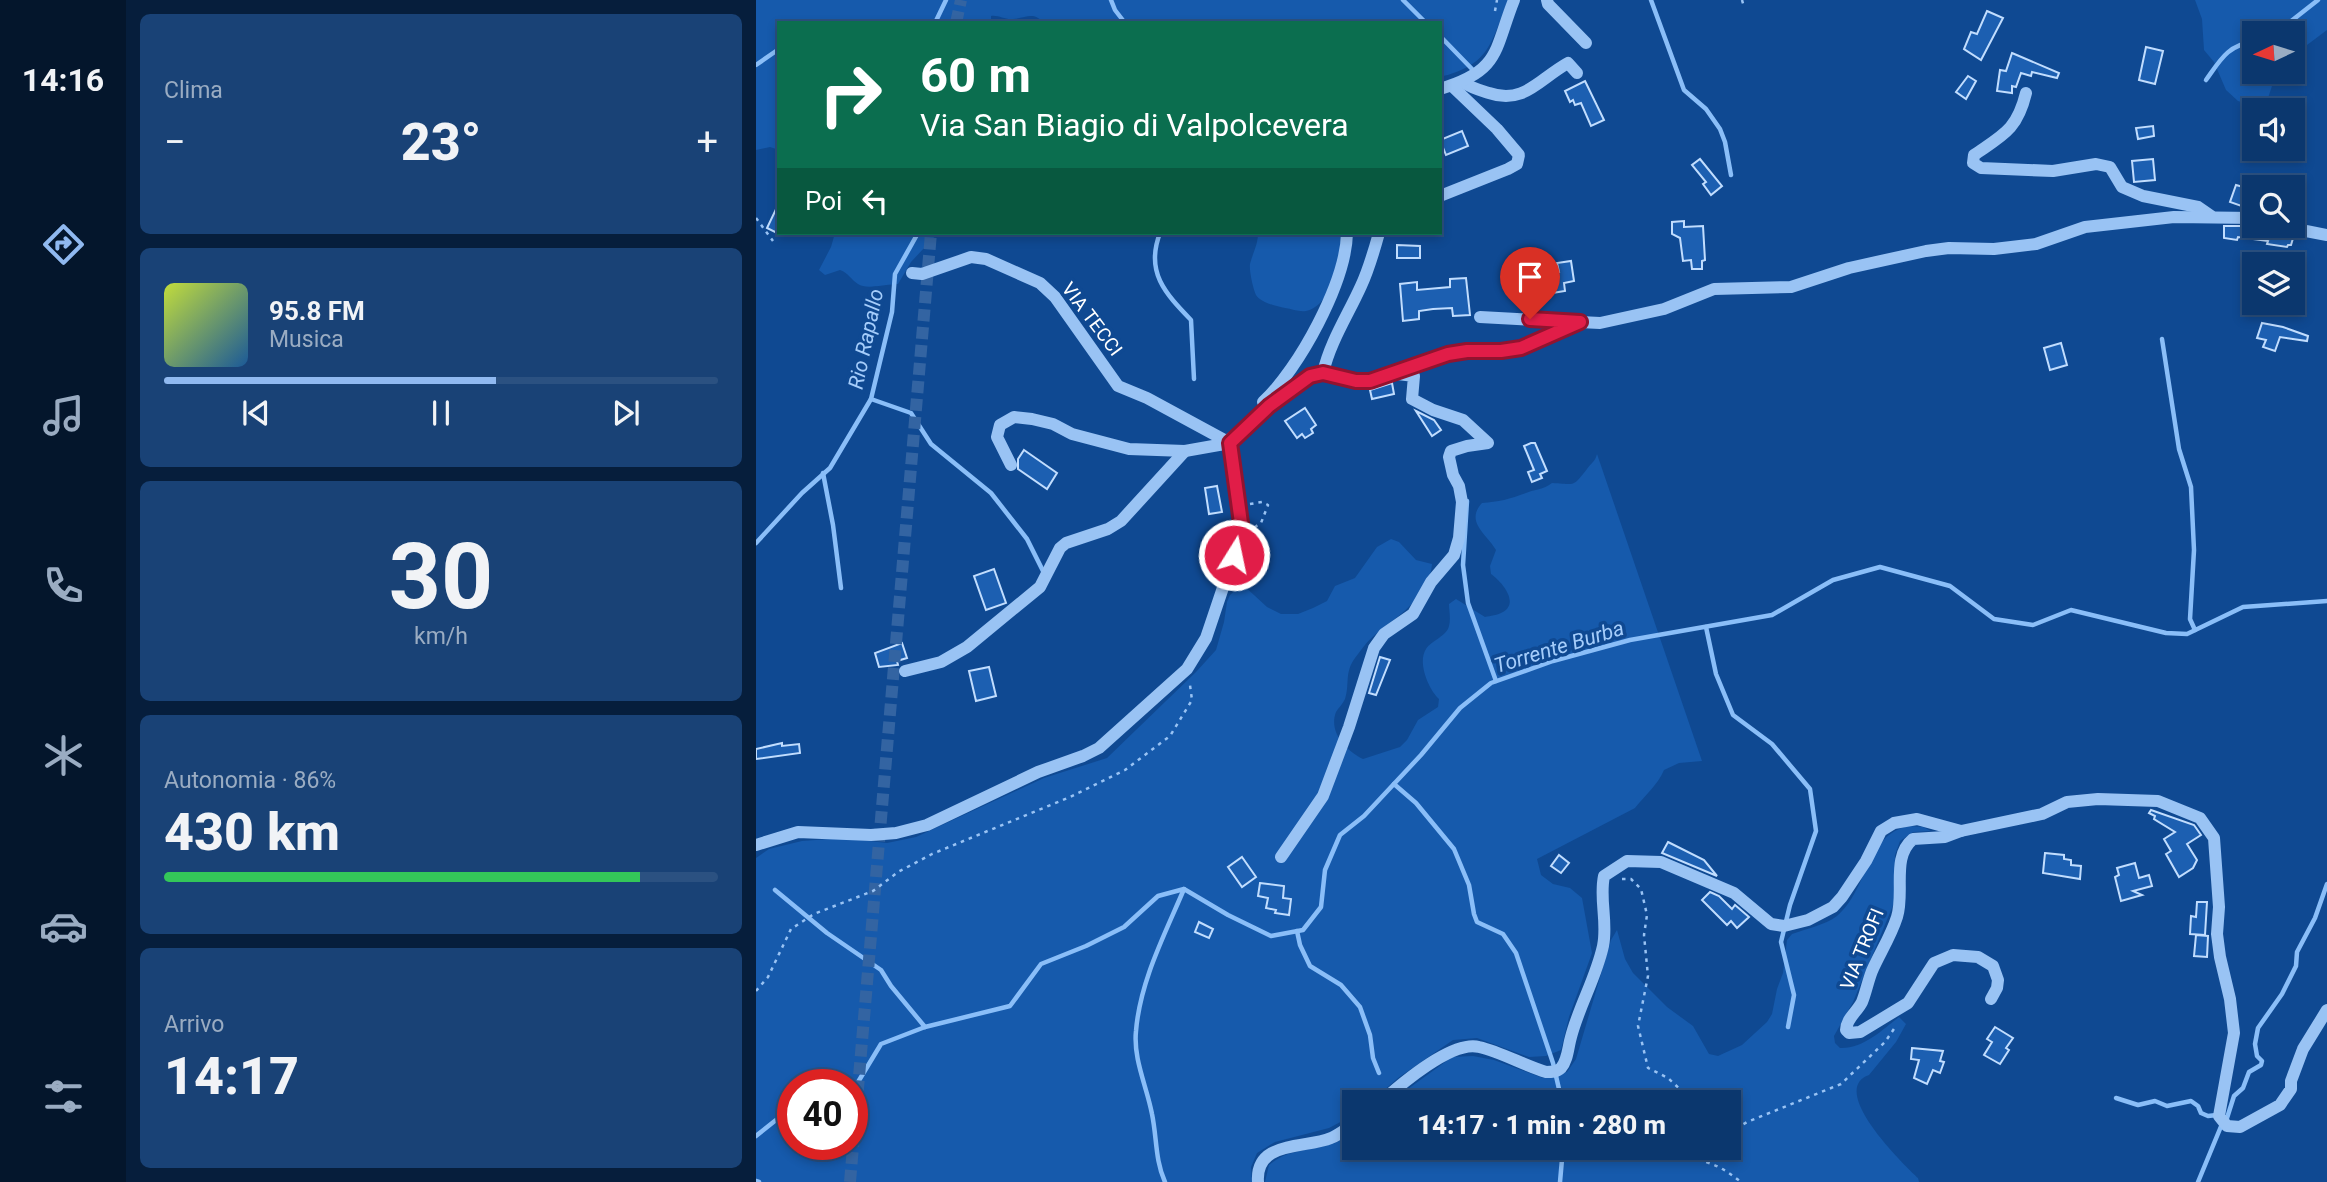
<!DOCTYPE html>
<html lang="it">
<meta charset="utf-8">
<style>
:root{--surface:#0b376e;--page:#194276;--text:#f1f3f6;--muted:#9aacc2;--line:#2b5181;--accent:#90b9f0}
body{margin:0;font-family:Roboto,sans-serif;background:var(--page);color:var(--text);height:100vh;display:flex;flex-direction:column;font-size:26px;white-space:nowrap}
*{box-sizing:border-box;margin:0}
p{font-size:23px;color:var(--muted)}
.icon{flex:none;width:38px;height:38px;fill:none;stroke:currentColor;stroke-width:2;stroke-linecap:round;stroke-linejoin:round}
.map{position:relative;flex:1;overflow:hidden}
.side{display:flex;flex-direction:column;gap:14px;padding:14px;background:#061e3c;width:630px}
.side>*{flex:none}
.banner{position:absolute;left:21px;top:21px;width:665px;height:214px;border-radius:0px;box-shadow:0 4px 10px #0003,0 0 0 2px var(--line);background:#0b6e4f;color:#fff;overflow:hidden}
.needle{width:46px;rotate:266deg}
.controls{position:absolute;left:1486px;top:21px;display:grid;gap:14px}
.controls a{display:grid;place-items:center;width:63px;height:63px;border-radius:0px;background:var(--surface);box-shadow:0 4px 10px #0003,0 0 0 2px var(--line);font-size:35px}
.speed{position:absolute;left:21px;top:1069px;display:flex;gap:14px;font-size:35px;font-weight:700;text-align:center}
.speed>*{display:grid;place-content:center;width:91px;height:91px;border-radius:50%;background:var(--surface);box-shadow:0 4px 10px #0003,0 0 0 2px var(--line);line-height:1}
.speed .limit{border:10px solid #d22;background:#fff;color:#111}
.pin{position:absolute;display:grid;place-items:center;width:60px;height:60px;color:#fff;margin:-72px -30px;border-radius:50% 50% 50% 0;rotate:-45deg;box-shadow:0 0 7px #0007}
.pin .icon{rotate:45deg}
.me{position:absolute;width:77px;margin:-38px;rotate:10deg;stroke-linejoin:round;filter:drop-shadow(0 0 5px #0008)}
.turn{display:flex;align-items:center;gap:24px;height:147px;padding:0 28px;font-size:32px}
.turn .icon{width:91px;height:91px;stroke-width:2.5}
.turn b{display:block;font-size:49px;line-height:60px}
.then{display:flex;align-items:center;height:66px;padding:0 28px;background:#0003;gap:14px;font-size:26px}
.big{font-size:52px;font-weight:800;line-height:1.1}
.side .widget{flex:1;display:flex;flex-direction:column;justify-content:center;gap:10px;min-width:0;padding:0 24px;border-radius:10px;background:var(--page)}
.side .dial{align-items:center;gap:0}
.dial b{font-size:91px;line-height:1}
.song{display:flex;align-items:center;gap:21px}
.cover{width:84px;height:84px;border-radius:10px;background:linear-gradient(135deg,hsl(70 70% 55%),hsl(210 70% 35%))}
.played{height:7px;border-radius:4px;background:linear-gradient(90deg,var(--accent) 60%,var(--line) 60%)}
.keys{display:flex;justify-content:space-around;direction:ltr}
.heat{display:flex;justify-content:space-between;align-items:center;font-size:38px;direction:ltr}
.charge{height:10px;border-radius:5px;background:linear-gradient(90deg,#34c759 86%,var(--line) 0)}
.trip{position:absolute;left:586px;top:1090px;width:399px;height:70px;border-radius:0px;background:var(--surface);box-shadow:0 4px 10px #0003,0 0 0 2px var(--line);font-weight:800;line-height:70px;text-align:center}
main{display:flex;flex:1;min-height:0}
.menu{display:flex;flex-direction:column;width:126px;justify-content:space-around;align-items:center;background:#04162c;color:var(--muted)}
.menu .icon{width:49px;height:49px}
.menu .current{color:var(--accent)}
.menu b{font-size:32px;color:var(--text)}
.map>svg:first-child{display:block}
</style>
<main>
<nav class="menu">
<b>14:16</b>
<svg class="icon current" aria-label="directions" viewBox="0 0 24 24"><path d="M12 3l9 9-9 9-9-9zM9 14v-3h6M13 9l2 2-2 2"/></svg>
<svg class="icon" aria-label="music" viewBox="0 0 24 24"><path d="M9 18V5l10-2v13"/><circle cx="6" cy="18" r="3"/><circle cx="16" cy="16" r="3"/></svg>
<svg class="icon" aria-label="phone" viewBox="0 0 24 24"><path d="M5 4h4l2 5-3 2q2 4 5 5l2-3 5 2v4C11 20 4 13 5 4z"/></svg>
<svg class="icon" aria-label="climate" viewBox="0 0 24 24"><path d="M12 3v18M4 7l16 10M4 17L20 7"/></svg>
<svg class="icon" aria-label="car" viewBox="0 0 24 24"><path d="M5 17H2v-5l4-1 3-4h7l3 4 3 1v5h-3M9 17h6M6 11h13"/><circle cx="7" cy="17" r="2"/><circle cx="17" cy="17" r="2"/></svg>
<svg class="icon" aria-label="filters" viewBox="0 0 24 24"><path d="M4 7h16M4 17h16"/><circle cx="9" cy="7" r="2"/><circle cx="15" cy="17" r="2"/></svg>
</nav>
<section class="side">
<div class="widget"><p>Clima</p>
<div class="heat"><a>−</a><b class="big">23°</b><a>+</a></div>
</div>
<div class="widget">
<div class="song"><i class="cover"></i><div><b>95.8 FM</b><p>Musica</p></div></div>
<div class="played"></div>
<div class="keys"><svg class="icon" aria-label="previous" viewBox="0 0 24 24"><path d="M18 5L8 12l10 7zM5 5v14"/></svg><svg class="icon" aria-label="pause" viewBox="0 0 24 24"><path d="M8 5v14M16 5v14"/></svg><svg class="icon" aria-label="next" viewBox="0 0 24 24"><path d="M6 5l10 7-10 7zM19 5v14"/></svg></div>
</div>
<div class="widget dial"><b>30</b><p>km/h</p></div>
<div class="widget"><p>Autonomia · 86%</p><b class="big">430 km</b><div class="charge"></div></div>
<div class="widget"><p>Arrivo</p><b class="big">14:17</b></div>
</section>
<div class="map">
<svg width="1571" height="1182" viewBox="0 0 1571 1182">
<rect width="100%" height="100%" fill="#0f4992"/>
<g fill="#165aac" fill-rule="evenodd">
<path d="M 0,0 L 752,0 C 735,43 734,65 684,77 L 684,23 L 288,23 C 277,11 271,18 257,19 C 249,20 243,15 235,16 L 235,23 L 23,23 L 23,150 L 14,147 L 0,150 Z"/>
<polygon points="1439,0 1571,0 1571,30 1547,48 1544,64 1537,70 1536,33 1498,33 1498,72 1535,72 1517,83 1512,98 1498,106 1482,101 1470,90 1458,62 1448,50 1446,19"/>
<path d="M 79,233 L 182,233 L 155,262 L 142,284 C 131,284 110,290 102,284 C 95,280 93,273 84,270 L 69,275 L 63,270 L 75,247 Z"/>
<path d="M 502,233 L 589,233 C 585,255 578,305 550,311 C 543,312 536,309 529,308 C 520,306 505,303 500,295 C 497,289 493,270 494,264 C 497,252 502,245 502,233 Z"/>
<path d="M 841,454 L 946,761 L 923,763 L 908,770 C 901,786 890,794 879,808 L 781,859 L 785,875 L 797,884 L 814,888 L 826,898 L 836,953 L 813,1017 L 805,1050 L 790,1056 L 773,1057 L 721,1038 L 697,1040 L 642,1078 L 615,1102 L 598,1102 L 598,1115 L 573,1128 L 519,1142 L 501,1153 L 495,1167 L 496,1182 L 0,1182 L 0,858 L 13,849 L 46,841 L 87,838 L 131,843 L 160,837 L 288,778 L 351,758 L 440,672 L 460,650 L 468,622 L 471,602 L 474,595 L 486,584 L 511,607 L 525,614 L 542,614 L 557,608 L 571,601 L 579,586 L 599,578 L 621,547 L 635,539 L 643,542 L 660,560 L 676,564 C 674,596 642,616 620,634 C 612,640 605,650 599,658 C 588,673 594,684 589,699 C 587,704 582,708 580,712 C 572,733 591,751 607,759 L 644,747 L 651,740 L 662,720 L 682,707 L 683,699 C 673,690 661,663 670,649 C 676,640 691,636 693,626 C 695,619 693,610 693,604 L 700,599 L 729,617 C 734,616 742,615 747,612 C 764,602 745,581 735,574 L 734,566 L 740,550 C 730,533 709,522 726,503 C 742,502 754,499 770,493 C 779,489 787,490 796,483 C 820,484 816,488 831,469 C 835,463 839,462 841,454 ZM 37,1085 L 96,1085 L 96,1144 L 37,1144 Z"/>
<path d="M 1153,826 L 1167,827 L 1175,831 L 1157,832 L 1144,841 L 1139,855 L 1138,903 L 1097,1002 L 1078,1036 L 1079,1043 L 1084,1048 C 1107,1049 1126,1030 1143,1017 L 1150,1024 L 1140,1042 L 1113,1075 C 1071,1090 1148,1165 1162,1178 L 1163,1182 L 509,1182 L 513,1165 C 517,1162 522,1158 527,1156 C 552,1146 574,1151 598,1132 L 598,1148 L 973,1148 L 973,1102 L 634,1102 L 696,1057 L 717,1056 L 738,1060 L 787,1078 L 811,1072 L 820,1059 L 855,940 L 861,930 L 869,959 L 877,973 L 911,1007 L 937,1026 L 953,1054 L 962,1056 L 986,1045 L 1011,1022 L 1016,1014 L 1021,989 L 1027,973 L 1031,940 L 1036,934 C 1050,929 1069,925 1081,916 C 1112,890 1110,834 1153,826 Z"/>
</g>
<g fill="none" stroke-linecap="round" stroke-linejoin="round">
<g stroke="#8abef8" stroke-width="4.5">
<polyline points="355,0 359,10 369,23"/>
<polyline points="647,0 670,23"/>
<polyline points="895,0 928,90 950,109 964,129 969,142 975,175"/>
<polyline points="179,23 190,0"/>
<polyline points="1520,33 1562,0"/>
<polyline points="684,36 716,69"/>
<polyline points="0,65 23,49"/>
<path d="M 1450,80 C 1465,59 1471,46 1498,41"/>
<path d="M 404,233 C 389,272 409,293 435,320 L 438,379"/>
<polyline points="1406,339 1423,449 1435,487 1438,550 1434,619 1439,630"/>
<polyline points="115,399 155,413 175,444 235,493 271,539 288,573"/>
<polyline points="67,473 77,525 85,588"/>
<polyline points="711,501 707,565 712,603 740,681"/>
<polyline points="0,543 46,493 74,468 115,399 136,312 139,274 162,233"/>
<polyline points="950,627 960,674 977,715 1016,744 1054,789 1060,831 1034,905 1025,942 1038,995 1032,1027"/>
<polyline points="638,784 660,803 698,849 713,885 718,914 721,922 747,934 760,953 797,1063 806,1102"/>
<polyline points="19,890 71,933 125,970 135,986 169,1027"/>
<polyline points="541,931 544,945 554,966 585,985 604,1007 614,1035 617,1058 623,1073"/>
<polyline points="96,1092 125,1044 169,1027 254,1006 285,964 330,946 368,927 402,896 428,889 472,915 515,936 547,930 565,907 569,870 584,835 608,816 665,755 704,708 735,683 797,661 874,640 1016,615 1077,580 1124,567 1194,586 1238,619 1277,625 1315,610 1410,633 1431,634 1487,607 1571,601"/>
<polyline points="1360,1098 1382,1105 1399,1101 1411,1106 1435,1101 1442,1106 1445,1113 1452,1116 1461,1115"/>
<polyline points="0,1136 20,1120 37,1112"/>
<polyline points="0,1181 3,1182"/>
<path d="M 409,1182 C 399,1160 401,1138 396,1114 C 391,1087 377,1059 380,1031 C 384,981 409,934 428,889"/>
<polyline points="804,1182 807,1148"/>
<polyline points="1442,1182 1466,1124 1471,1118 1478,1096 1487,1088 1493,1072 1505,1065 1506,1061 1501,1056 1499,1044 1502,1028 1526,994 1540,966 1541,952 1559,918 1571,884"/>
</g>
</g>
<g fill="#1c5fb1" stroke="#c1ddfe" stroke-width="2">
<polygon points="1231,11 1247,18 1225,60 1208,49 1215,32 1221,34"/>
<polygon points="1390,47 1407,51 1399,84 1383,80"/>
<polygon points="1256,53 1303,73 1301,78 1276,72 1275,76 1265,73 1260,87 1256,86 1256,93 1241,91 1244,70 1250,71"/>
<polygon points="1212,76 1220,81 1210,99 1200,92"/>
<polygon points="829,81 848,120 835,126 825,103 819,105 817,100 814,102 809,91"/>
<polygon points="1397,126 1398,136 1382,139 1380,128"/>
<polygon points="706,131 712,146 690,155 684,140"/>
<polygon points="944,159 966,186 955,195 947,184 950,182 936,165"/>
<polygon points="1397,159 1399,180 1378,182 1376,161"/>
<polygon points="1480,185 1498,190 1494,209 1474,202"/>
<polygon points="23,203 23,234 11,228"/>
<polygon points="928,221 928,227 947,226 949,260 946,261 946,269 936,269 935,260 927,261 924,238 916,234 916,222"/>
<polygon points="1468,226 1523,226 1538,235 1535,245 1532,245 1531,247 1511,244 1512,241 1482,237 1481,240 1468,238"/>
<polygon points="641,245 664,246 664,258 641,258"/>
<polygon points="815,261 818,281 808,283 809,291 796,293 794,273 803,272 801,263"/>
<polygon points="710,278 714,315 697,316 696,308 677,309 663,311 663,319 647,321 644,284 661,282 661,290 694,287 694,279"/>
<polygon points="1506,323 1527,327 1552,336 1551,341 1524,337 1519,351 1507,347 1510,340 1501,338"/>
<polygon points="1305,343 1311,365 1294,370 1288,348"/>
<polygon points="636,383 638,394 616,399 614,390"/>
<polygon points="549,408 560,425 555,429 557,433 549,438 546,434 541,438 529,421"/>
<polygon points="660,411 678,420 685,430 676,436"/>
<polygon points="775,443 779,443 791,471 784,474 786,478 776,482 772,472 778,470 768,446"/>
<polygon points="268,450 301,473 291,489 262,469 262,459"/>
<polygon points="461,486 466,512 453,514 449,488"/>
<polygon points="238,569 250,603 230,610 218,576"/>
<polygon points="146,643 151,658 141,661 142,665 123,667 119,653"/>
<polygon points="624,657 634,660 620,695 613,693"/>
<polygon points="233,667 240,696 220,701 213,671"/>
<polygon points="26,743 26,746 43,744 44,753 0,759 0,749"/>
<polygon points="1395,810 1438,825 1445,835 1431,844 1441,860 1437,868 1423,877 1410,854 1415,851 1408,839 1419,832 1398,819 1399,816 1393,813"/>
<polygon points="912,842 948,860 961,876 906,853"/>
<polygon points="1289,853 1308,855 1308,859 1315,860 1315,865 1325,866 1324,879 1287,873"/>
<polygon points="803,855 813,863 805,873 795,866"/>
<polygon points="486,857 500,877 486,887 472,867"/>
<polygon points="1379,863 1383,878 1393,875 1396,886 1377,891 1386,895 1365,901 1359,877 1363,875 1361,868"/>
<polygon points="504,883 528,886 527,898 535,899 533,915 519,913 520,910 510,908 512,898 502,896"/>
<polygon points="954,892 963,896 976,909 979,905 993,917 981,928 975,921 971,925 946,900"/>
<polygon points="1441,902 1451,902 1449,935 1434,934 1435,916 1440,917"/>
<polygon points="443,922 457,929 453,938 439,932"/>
<polygon points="1440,935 1452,936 1451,957 1438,956"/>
<polygon points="1239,1027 1257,1038 1250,1048 1253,1050 1244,1064 1228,1055 1236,1042 1231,1039"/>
<polygon points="1156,1048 1187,1051 1184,1061 1188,1062 1184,1073 1177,1070 1171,1084 1158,1078 1163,1060 1155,1059"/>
</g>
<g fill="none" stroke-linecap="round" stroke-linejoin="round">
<g stroke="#3364a2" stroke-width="12" stroke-dasharray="12 6" stroke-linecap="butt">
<polyline points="200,23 205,0"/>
<polyline points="94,1182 175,233"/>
</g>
<g stroke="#99c3f4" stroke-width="2.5" stroke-dasharray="3.5 5" stroke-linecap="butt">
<polyline points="986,0 988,7"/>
<polyline points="739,11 741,0"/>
<polyline points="0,218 17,241"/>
<polyline points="494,504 506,502 512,505 505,523 496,529"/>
<polyline points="866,879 875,879 885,889 891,915 888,935 892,976 882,1026 892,1068 912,1078 927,1092 927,1102"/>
<polyline points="0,991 12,977 35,929 58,914 117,891 142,872 176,854 314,797 369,770 414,736 436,700 434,685"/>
<polyline points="973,1133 991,1122 1085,1084 1129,1042 1140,1026"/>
<polyline points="918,1148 924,1154"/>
<path d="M 926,1148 L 924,1154 C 934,1160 942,1159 953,1163 C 965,1167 975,1174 985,1182"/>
</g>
<g stroke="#99c3f4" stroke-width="12">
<polyline points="791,0 792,4 830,43"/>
<path d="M 707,82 C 715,88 723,90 733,93 C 768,105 783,79 812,63 L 821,73"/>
<path d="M 684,89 C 745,71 738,50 758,0"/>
<path d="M 1270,93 C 1261,130 1247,135 1218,155 L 1217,163 L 1225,168 L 1297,171 L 1340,164 L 1354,167 L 1366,187 L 1387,196 L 1442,207 L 1455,216"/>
<polyline points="684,196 752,169 761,164 763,155 741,129 696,86"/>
<polyline points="1536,224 1550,231 1571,235"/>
<polyline points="156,273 166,274 215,257 230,259 284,283 299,297 362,386 391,398 474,443"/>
<polyline points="724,317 820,322"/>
<path d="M 567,373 C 574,342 592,315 605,286 C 613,269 618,251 623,233"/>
<path d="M 507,402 C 543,369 590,282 591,233"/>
<polyline points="255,465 241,437 244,425 258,417 276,419 297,424 316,434 373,449 429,451 474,443 513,406 554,375 567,373 600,381 614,381 692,354 711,350 745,351 765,348 824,322 844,323 908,309 958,289 1035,287 1093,268 1170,251 1193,248 1238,249 1280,244 1329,227 1418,217 1498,218"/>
<polyline points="149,671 185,662 211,647 284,587 304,548 310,543 352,529 365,521 429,451"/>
<path d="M 1205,831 L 1189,837 L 1157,839 C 1135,857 1149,892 1141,917 C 1135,936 1124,953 1116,971 C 1112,981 1110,992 1106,1002 C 1101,1012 1090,1019 1090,1030 L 1093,1033 L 1104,1032 L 1152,1003 L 1178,963 L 1197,955 L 1222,957 L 1237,966 L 1242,980 L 1241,988 L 1235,999"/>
<polyline points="0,845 42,832 115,835 140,833 171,825 282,772 327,756 343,748 431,669 450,638 478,555 485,523 475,460 475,438"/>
<polyline points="525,857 567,796 593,727 618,648 628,634 657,614 675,582 698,555 703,538 706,502 703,486 697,475 693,457 695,451 711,446 732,443 707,420 677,410 656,399 658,376 642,374"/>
<path d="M 625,1102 C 644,1085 696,1040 723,1047 C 745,1052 767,1065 790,1072 C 795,1072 801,1072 805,1068 C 812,1060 812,1047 815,1037 C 823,1006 840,978 847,946 C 852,922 843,899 848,876 L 871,861 L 905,862 L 978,893 L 1015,924 L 1028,926 L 1052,920 L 1077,907 L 1086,897 L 1110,861 L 1125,831 L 1138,823 L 1161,819 L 1205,831 L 1286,814 L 1311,802 L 1342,799 L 1402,801 L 1444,818 L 1458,838 L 1463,907 L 1461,934 L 1464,957 L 1474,999 L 1478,1033 L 1463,1116 L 1471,1126 L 1484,1127 L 1524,1105 L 1535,1089 L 1535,1081 L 1547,1049 L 1571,1010"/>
<path d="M 502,1182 C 499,1140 549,1149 575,1138 C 583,1135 591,1128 598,1124"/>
</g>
<polyline stroke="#99c3f4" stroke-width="2.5" stroke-dasharray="3.5 5" stroke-linecap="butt" points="475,510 488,506"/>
</g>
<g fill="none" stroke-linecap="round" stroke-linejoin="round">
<defs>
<polyline id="route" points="478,555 485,523 474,443 513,406 554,376 567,373 600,381 614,381 692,354 711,351 745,351 765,348 824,322 774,319"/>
</defs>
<use href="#route" stroke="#92132f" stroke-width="18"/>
<use href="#route" stroke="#e11d48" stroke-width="12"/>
</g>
<g text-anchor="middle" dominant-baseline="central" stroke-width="7" stroke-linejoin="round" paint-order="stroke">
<g font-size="19" fill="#fff" stroke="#0f4992">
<text transform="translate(336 319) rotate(53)">VIA TECCI</text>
<text transform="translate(1106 949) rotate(-68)">VIA TROFI</text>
</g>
<g font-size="21" font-style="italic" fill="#a5cdfb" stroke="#0f4992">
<text transform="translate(110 339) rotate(-78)">Rio Rapallo</text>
<text transform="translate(803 647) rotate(-17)">Torrente Burba</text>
</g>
</g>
</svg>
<div class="controls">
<a><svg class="needle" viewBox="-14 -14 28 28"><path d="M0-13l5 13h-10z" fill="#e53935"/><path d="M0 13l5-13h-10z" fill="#9aacc2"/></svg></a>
<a><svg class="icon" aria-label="sound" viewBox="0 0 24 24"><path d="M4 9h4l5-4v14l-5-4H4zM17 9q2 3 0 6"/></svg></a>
<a><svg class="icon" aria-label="search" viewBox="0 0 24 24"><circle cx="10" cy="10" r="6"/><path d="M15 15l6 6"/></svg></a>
<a><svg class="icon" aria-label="layers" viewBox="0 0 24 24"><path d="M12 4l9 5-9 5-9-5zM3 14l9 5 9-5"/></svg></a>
</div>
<div class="speed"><div class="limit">40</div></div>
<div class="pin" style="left:774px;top:319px;background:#d93025"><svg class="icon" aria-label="arrive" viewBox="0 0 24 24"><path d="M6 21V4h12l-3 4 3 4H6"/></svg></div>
<svg class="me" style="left:478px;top:555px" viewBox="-20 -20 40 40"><circle r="17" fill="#e11d48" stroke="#fff" stroke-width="3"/><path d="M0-11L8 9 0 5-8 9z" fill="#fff"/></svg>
<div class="trip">14:17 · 1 min · 280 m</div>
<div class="banner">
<div class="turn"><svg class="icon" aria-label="right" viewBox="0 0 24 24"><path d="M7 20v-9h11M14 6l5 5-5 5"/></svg><div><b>60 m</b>Via San Biagio di Valpolcevera</div></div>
<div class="then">Poi<svg class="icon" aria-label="left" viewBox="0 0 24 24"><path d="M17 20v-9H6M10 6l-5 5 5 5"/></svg></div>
</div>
</div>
</main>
